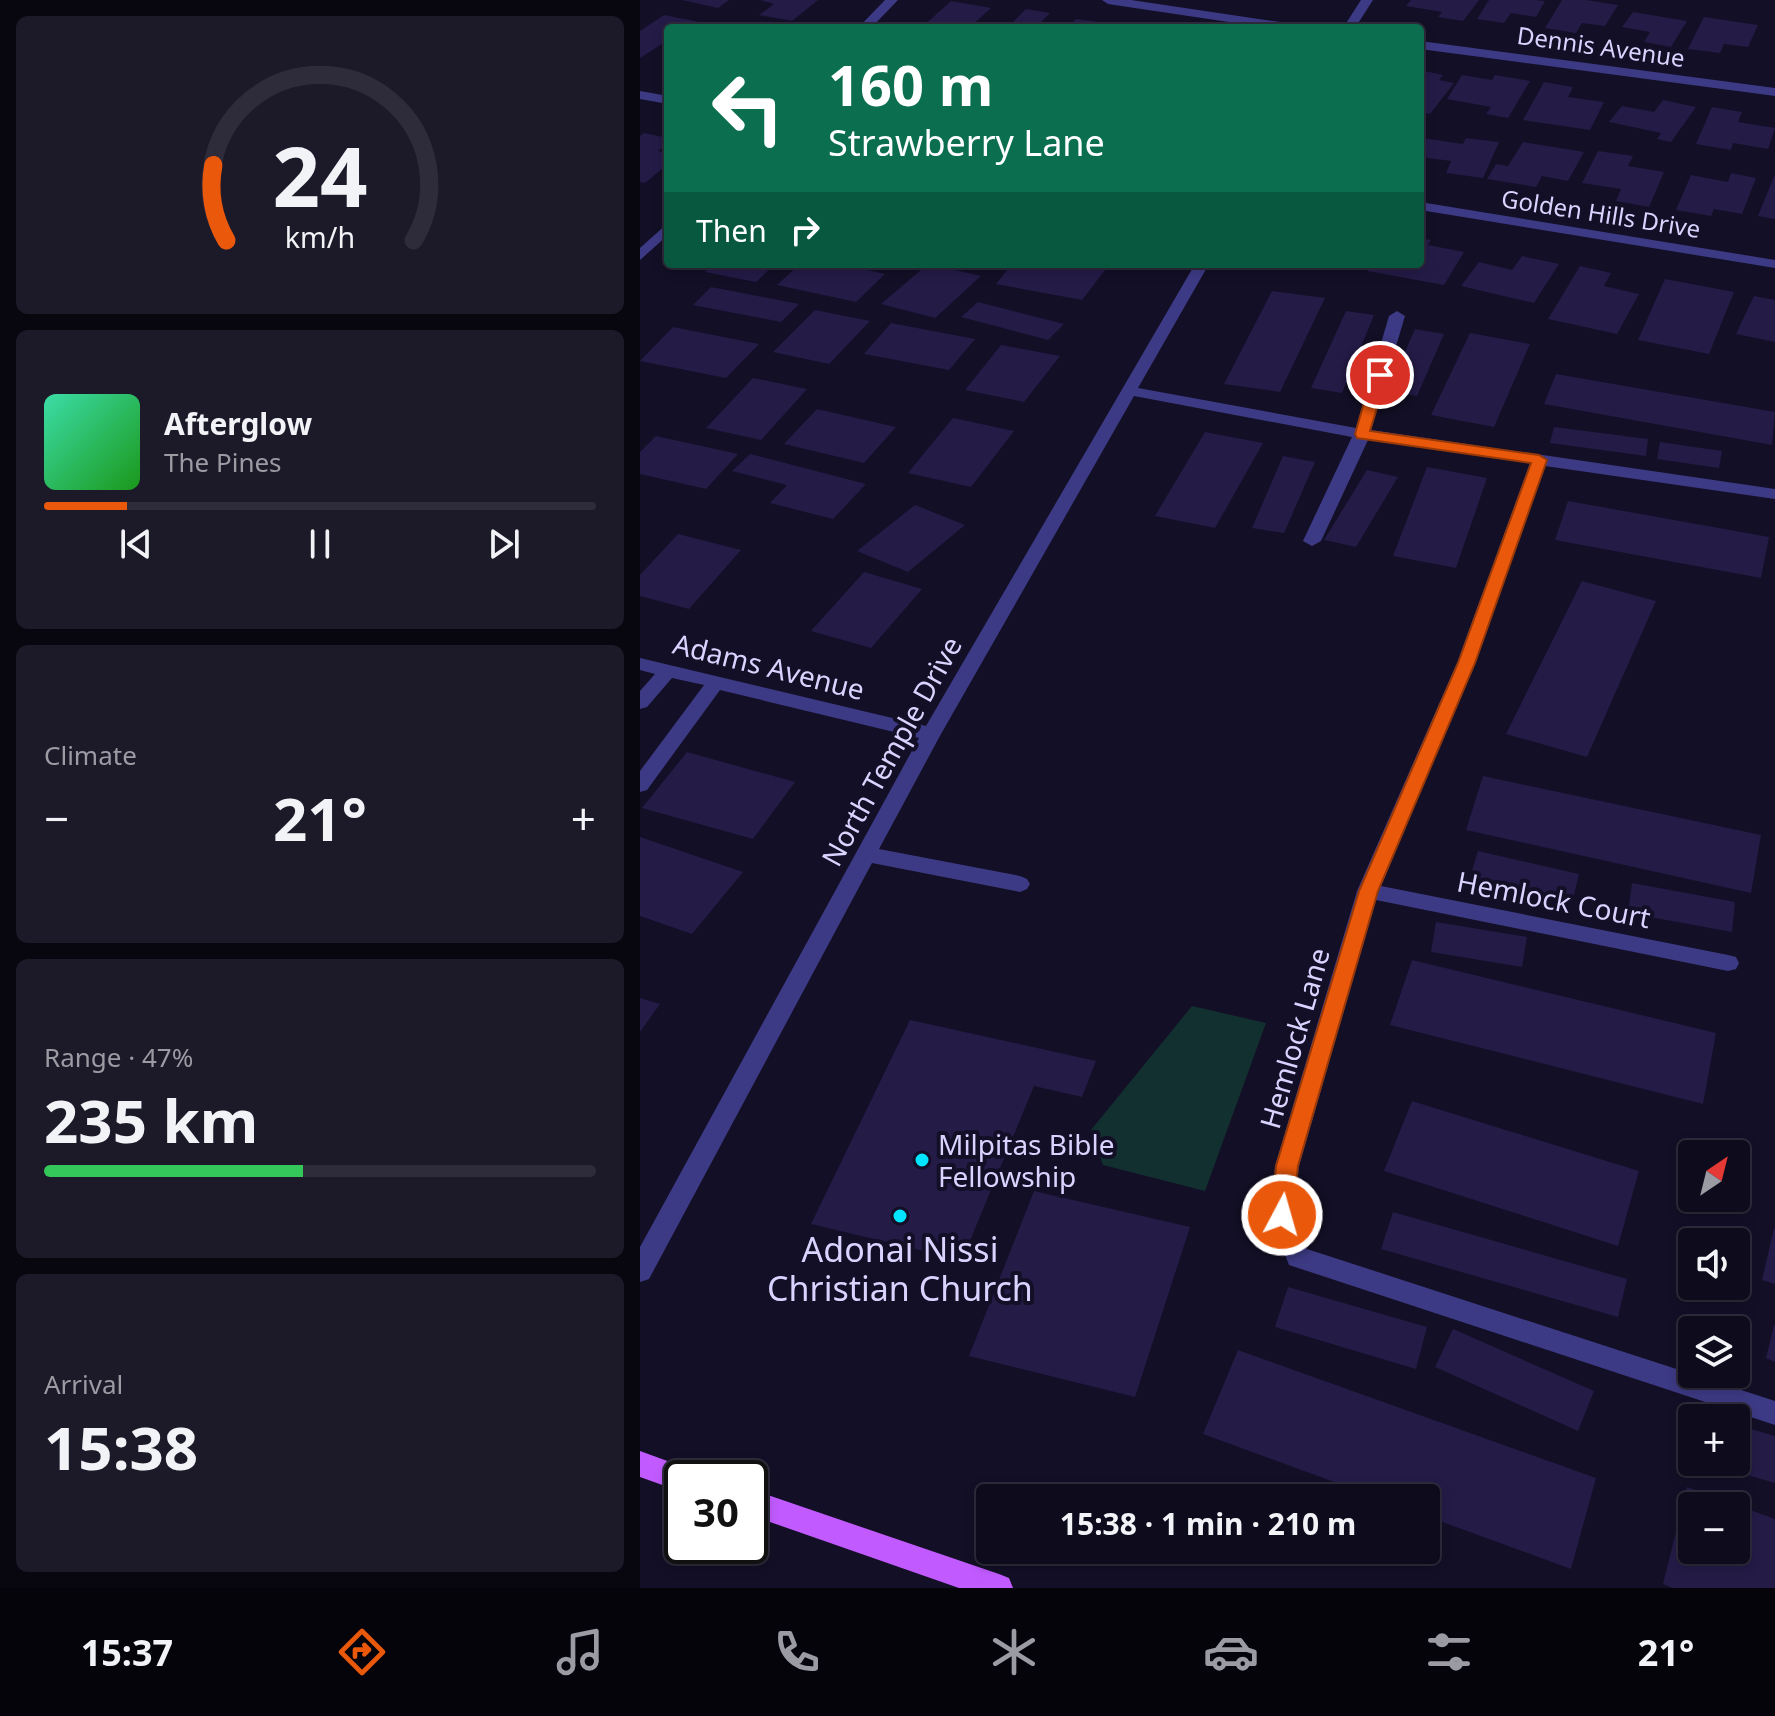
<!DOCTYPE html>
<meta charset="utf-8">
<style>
:root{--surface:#0e0b1c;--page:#1c1929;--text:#f1f3f6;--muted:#9b9ba3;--line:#2e2b3b;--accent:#ea580c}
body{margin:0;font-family:"Noto Sans",sans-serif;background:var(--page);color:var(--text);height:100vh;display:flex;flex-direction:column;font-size:30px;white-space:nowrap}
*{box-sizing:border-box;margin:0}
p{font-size:26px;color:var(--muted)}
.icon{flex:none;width:44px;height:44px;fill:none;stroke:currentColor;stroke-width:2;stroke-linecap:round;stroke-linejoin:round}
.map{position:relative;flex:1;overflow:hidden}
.drawer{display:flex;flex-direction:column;gap:16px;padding:16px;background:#08060f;width:640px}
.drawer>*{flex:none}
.guide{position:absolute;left:24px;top:24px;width:760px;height:244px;border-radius:8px;box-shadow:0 4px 12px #0003,0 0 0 2px var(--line);background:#0b6e4f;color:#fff;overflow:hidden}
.needle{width:52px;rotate:35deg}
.fabs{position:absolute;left:1038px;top:1140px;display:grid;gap:16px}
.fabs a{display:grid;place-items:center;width:72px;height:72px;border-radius:8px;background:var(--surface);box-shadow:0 4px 12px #0003,0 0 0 2px var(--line);font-size:40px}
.speed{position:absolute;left:24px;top:1460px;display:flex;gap:16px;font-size:40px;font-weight:700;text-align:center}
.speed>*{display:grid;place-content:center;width:104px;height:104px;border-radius:50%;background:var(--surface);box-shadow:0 4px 12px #0003,0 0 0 2px var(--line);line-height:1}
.speed .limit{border:4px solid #111;border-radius:12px;background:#fff;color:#111}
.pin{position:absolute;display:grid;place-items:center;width:68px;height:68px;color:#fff;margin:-34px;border:4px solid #fff;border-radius:50%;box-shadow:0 2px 8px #0007}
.me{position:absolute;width:88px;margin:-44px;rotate:6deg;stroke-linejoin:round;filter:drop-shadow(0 0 6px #0008)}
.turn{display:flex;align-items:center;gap:28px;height:168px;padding:0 32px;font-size:36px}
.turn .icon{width:104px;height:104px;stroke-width:2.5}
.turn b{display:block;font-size:56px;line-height:68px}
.then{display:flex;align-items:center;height:76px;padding:0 32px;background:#0003;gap:16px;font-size:30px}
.big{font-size:60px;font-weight:700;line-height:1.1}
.drawer .widget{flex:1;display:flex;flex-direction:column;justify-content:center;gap:12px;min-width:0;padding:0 28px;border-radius:12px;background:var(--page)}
.drawer .dial{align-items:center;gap:0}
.dial svg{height:208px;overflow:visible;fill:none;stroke:var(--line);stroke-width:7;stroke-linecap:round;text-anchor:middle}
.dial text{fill:var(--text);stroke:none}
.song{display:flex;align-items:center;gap:24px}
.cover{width:96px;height:96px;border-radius:12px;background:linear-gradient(135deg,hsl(160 70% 55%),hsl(120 70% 35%))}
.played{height:8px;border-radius:4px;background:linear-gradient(90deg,var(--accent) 15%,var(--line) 15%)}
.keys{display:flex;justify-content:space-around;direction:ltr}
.heat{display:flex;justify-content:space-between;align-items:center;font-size:44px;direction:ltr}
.charge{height:12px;border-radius:6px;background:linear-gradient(90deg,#34c759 47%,var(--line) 0)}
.trip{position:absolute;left:336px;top:1484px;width:464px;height:80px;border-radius:8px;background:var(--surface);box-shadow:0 4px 12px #0003,0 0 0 2px var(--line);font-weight:700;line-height:80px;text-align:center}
.tab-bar{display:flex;height:128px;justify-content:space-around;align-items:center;background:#06040b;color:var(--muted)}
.tab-bar .icon{width:56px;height:56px}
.tab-bar .on{color:var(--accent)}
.tab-bar b{font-size:36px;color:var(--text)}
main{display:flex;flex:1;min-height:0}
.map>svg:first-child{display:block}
</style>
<main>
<section class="drawer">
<div class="widget dial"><svg viewBox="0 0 100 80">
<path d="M14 69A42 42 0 1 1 86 69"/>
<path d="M14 69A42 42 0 0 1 9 40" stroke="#ea580c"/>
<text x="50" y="56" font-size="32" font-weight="700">24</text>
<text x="50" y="72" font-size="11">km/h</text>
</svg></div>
<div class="widget">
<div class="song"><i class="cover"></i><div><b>Afterglow</b><p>The Pines</p></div></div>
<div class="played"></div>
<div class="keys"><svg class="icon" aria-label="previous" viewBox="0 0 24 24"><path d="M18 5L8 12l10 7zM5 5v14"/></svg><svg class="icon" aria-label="pause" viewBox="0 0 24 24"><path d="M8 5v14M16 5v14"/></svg><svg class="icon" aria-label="next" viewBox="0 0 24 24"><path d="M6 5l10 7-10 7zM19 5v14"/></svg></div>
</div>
<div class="widget"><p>Climate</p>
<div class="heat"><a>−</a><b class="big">21°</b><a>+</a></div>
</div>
<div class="widget"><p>Range · 47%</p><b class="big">235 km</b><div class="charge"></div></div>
<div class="widget"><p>Arrival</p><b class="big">15:38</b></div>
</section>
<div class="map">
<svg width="1135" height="1588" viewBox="0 0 1135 1588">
<rect width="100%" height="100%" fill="#130f26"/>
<polygon fill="#12302f" points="552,1006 626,1023 565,1191 463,1165 451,1130"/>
<g fill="#241b47" fill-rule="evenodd">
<polygon points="42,0 89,0 78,8"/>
<polygon points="120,0 178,0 152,21 119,15 134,4"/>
<polygon points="771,0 839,0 823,21 798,17 802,12 766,6"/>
<polygon points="849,0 895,0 905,1 896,17 871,13 864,23 837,19"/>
<polygon points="922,0 946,0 978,5 965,26 942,23 936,33 905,28"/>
<polygon points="311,1 351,8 329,28 281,28"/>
<polygon points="386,9 410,13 395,28 367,28"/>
<polygon points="993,12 1047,21 1031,47 1004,42 1010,32 982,27"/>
<polygon points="24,15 75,25 28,28 28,45 22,44 0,58 0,31"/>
<polygon points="1064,17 1118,25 1108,47 1084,44 1080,53 1048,49"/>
<polygon points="436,19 488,26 487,28 427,28"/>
<polygon points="780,70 803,75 799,80 814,83 790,114 780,112"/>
<polygon points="822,75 852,80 855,75 890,81 868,118 846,114 851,107 807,99"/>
<polygon points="904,82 933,87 928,97 964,102 950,130 883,120"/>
<polygon points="1023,100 1056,107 1031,142 1017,139 1021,133 969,122 982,106 1014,112"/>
<polygon points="1072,107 1102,112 1098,122 1135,128 1128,149 1093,143 1091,150 1056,144"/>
<polygon points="4,133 28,138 28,143 18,151 28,153 28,164 5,183 0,182 0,136"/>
<polygon points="782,138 823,144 826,138 859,142 843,178 806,173 811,161 780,157"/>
<polygon points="883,142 944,152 928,181 902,176 896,187 847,179 856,164 868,166"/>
<polygon points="958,151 993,156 988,166 1024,172 1009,207 976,201 981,189 942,183"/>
<polygon points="1091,173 1116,178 1102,214 1074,209 1071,216 1036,210 1051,175 1088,182"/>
<polygon points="1135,174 1135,219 1118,216"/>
<polygon points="780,238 791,240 788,245 824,252 804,285 727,271 731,264 780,264"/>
<polygon points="882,256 919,264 894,303 821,286 839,262 872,270"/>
<polygon points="73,264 135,264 116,282 65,272"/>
<polygon points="160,264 200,264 245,274 216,302 137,285"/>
<polygon points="288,264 341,276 295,318 241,304"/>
<polygon points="372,264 438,264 466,269 442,300 356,284"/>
<polygon points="940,266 971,273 964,286 999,294 977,334 908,319"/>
<polygon points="1025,279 1094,292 1069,354 998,340"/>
<polygon points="71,287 159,304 141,322 53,305"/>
<polygon points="632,291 685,298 640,392 584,384"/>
<polygon points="1114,296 1135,300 1135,342 1096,334"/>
<polygon points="338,302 424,324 408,340 321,317"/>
<polygon points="175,310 230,321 189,364 133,352"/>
<polygon points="706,311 734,315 702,393 671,388"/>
<polygon points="251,323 335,339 309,370 224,354"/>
<polygon points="33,327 119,344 86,378 0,361"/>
<polygon points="775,329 804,334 777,396 748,391"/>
<polygon points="830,333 890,344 854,427 791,415"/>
<polygon points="361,345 420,356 384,402 325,390"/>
<polygon points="916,374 1135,412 1132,445 904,404"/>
<polygon points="113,378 167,389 121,440 66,428"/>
<polygon points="177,409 256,427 224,463 144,444"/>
<polygon points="313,418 374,431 331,487 268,473"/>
<polygon points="914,427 1008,439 1006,456 910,443"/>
<polygon points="565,432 623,443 575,528 515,516"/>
<polygon points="16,436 98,454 66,489 0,474 0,452"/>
<polygon points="1020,442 1082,451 1079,468 1017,459"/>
<polygon points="110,454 226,484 193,519 130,503 147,485 92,471"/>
<polygon points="643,456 675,462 644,533 612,528"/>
<polygon points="787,467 847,478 816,568 753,556"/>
<polygon points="727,470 758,477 716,547 684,540"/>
<polygon points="928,501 1129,537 1121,578 915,540"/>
<polygon points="275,505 325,525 268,572 217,551"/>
<polygon points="38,534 101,550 49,609 0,596 0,575"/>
<polygon points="224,572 282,589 231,648 171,631"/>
<polygon points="942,581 1016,601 947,757 866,734"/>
<polygon points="47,752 155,782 113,839 2,808"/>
<polygon points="843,776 1121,835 1111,893 826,830"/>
<polygon points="0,837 103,872 52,934 0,916"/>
<polygon points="838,851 939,874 932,903 829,880"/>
<polygon points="992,883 1095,902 1092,932 988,913"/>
<polygon points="796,922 887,937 882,967 791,952"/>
<polygon points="772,960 1076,1033 1063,1104 750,1025"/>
<polygon points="0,998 20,1004 0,1032"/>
<polygon points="270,1020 456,1061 442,1097 394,1086 322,1260 171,1224"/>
<polygon points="772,1101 999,1171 978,1246 744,1171"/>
<polygon points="394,1191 550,1227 495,1397 329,1356"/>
<polygon points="753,1212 987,1279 978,1317 741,1249"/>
<polygon points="1134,1228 1135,1229 1135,1284 1122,1280"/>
<polygon points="648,1287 787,1327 776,1369 635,1327"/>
<polygon points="1134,1325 1135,1325 1135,1362 1126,1358"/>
<polygon points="813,1329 954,1391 938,1431 795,1367"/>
<polygon points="598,1350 956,1478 931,1569 786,1516 786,1498 738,1498 563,1434"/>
<polygon points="1101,1426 1135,1436 1135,1483 1093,1471"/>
<path d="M 1047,1487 L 1135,1519 L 1135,1588 L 1032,1588 L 1023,1584 ZM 1052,1506 L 1096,1506 L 1096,1550 L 1052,1550 Z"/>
</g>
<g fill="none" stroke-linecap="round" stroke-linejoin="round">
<g fill="#3d3a85" fill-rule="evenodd">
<polygon points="245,0 258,0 231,28 218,28"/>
<polygon points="462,0 491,0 653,24 659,28 629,28 468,4"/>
<polygon points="721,0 733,0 715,28 703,28"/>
<polygon points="780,41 1135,88 1135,96 780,49"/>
<polygon points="0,91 28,96 28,104 0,99"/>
<polygon points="780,202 1135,260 1135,268 780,210"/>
<polygon points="28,223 28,235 0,260 0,248"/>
<polygon points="555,264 569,264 498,388 716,428 749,316 757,311 765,316 731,430 1135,489 1135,499 905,466 835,663 741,886 1088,955 1096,957 1099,963 1096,969 1088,971 736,900 659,1166 654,1215 667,1249 1135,1401 1135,1425 649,1265 630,1215 635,1166 717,891 817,663 890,463 728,440 681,541 672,546 663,541 712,437 494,396 301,734 239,849 380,876 387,879 390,884 387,889 380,892 232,863 9,1279 0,1282 0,1247 279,738 80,690 7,790 0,792 0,771 64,685 32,678 7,707 0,709 0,691 15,674 0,670 0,658 286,726"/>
</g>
<g fill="#c25bff" fill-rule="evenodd">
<polygon points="0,1451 52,1470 55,1478 42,1478 42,1492 0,1477"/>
<polygon points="110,1489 359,1574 369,1578 373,1588 319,1588 110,1515"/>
</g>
</g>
<polygon fill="#ea580c" stroke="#983908" stroke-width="2" points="740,371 747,375 730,431 899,455 907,460 835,663 738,891 658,1166 653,1215 649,1221 634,1221 631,1215 636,1166 719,891 818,663 891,463 717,438 715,434 732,375"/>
<g fill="#00e5ff" stroke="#130f26" stroke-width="3">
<circle cx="282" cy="1160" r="8"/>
<circle cx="260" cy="1216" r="8"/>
</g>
<g text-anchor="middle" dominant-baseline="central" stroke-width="8" stroke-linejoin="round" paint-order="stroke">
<g font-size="24" fill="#d9d4ff" stroke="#130f26">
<text transform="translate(961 46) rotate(8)">Dennis Avenue</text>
<text transform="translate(961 213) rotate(9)">Golden Hills Drive</text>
</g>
<g font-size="28" fill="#d9d4ff" stroke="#130f26">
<text transform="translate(129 666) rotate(14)">Adams Avenue</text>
<text transform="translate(251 751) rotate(-61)">North Temple Drive</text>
<text transform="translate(914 899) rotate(11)">Hemlock Court</text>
<text transform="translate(654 1038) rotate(-74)">Hemlock Lane</text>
</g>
<g font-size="28" fill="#d9d4ff" stroke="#130f26" text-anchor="start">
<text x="298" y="1144">Milpitas Bible<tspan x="298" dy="32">Fellowship</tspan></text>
</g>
<g font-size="34" fill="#d9d4ff" stroke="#130f26">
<text x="260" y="1249">Adonai Nissi<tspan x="260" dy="39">Christian Church</tspan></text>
</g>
</g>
</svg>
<div class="fabs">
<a><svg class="needle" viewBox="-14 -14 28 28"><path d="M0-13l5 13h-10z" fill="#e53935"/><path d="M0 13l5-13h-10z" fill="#9b9ba3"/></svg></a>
<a><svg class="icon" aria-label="sound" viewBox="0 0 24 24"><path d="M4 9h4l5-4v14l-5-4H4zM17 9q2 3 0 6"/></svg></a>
<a><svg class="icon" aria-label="layers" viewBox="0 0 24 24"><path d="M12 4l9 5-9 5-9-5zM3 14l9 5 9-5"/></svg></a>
<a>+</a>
<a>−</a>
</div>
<div class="speed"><div class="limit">30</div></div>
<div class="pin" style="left:740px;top:375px;background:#d93025"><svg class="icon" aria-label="arrive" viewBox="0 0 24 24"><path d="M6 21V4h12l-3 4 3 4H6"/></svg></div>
<svg class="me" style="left:642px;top:1215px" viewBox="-20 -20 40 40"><circle r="17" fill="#ea580c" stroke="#fff" stroke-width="3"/><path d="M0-11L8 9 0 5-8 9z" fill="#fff"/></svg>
<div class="trip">15:38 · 1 min · 210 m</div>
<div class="guide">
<div class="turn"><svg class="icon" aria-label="left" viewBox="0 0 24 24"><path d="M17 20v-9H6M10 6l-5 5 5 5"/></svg><div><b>160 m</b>Strawberry Lane</div></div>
<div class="then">Then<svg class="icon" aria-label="right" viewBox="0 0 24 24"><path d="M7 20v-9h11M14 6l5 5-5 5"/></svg></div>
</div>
</div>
</main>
<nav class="tab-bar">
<b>15:37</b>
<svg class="icon on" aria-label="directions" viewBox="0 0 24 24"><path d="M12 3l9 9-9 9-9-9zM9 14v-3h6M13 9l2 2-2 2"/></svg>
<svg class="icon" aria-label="music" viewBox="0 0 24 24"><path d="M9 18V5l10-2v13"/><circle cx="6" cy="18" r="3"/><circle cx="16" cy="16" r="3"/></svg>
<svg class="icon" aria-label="phone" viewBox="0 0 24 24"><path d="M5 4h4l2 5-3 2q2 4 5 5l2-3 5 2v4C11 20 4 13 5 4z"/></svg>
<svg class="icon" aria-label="climate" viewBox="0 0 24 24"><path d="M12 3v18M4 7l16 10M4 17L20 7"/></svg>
<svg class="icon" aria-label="car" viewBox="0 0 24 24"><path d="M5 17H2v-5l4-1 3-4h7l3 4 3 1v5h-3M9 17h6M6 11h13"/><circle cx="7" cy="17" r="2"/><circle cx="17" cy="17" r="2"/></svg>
<svg class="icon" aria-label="filters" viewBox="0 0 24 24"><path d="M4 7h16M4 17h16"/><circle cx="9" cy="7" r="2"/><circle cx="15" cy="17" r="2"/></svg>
<b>21°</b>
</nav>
